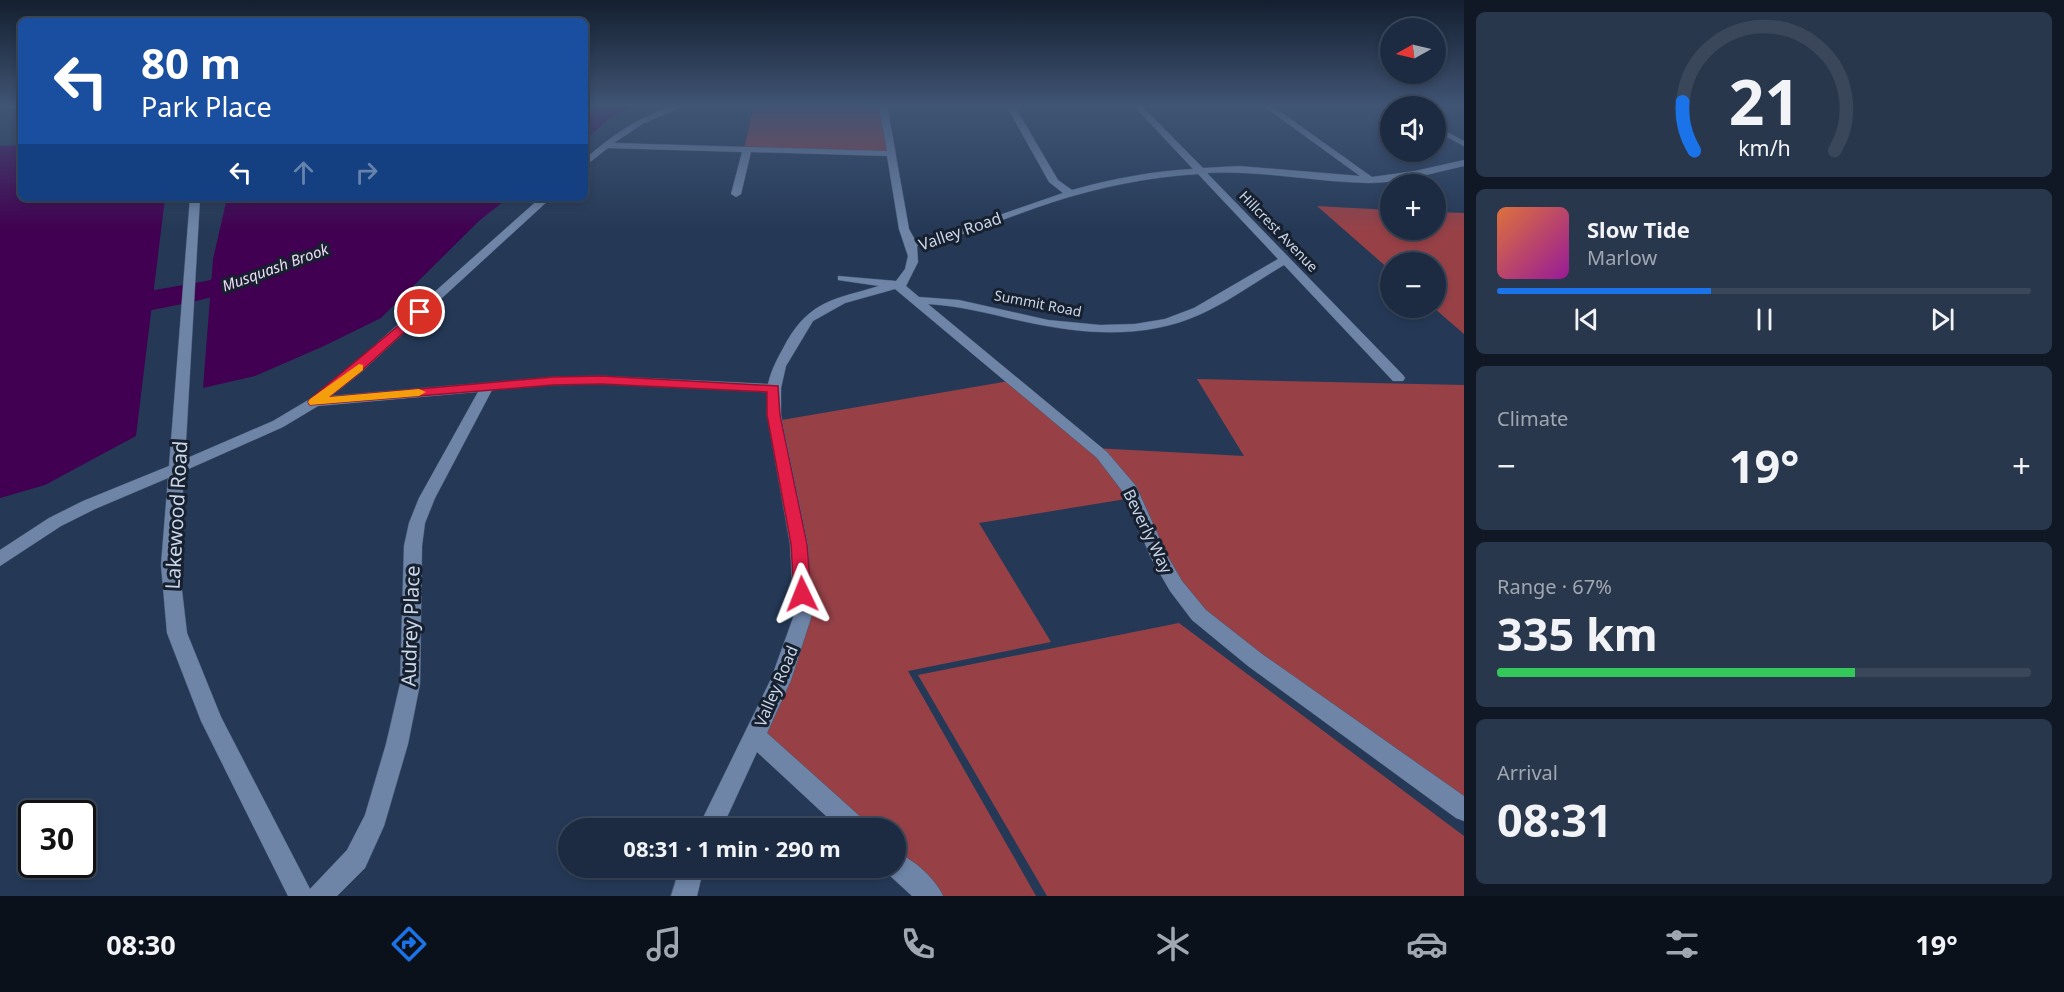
<!DOCTYPE html>
<meta charset="utf-8">
<style>
:root{--surface:#1c2b41;--page:#29374c;--text:#f1f3f6;--muted:#a0a7b1;--line:#3a475a;--accent:#1a73e8}
body{margin:0;font-family:"Noto Sans",sans-serif;background:var(--page);color:var(--text);height:100vh;display:flex;flex-direction:column;font-size:22px;white-space:nowrap}
*{box-sizing:border-box;margin:0}
p{font-size:20px;color:var(--muted)}
.icon{flex:none;width:33px;height:33px;fill:none;stroke:currentColor;stroke-width:2;stroke-linecap:round;stroke-linejoin:round}
.map{position:relative;flex:1;overflow:hidden}
.sheet{display:flex;flex-direction:column;gap:12px;padding:12px;background:#0f1824;width:600px}
.sheet>*{flex:none}
.top-card{position:absolute;left:18px;top:18px;width:570px;height:183px;border-radius:9px;box-shadow:0 3px 9px #0003,0 0 0 2px var(--line);background:#1a4fa0;color:#fff;overflow:hidden}
.needle{width:39px;rotate:262deg}
.tools{position:absolute;left:1380px;top:18px;display:grid;gap:12px}
.tools a{display:grid;place-items:center;width:66px;height:66px;border-radius:50%;background:var(--surface);box-shadow:0 3px 9px #0003,0 0 0 2px var(--line);font-size:30px}
.speed{position:absolute;left:18px;top:800px;display:flex;gap:12px;font-size:30px;font-weight:700;text-align:center}
.speed>*{display:grid;place-content:center;width:78px;height:78px;border-radius:50%;background:var(--surface);box-shadow:0 3px 9px #0003,0 0 0 2px var(--line);line-height:1}
.speed .limit{border:3px solid #111;border-radius:9px;background:#fff;color:#111}
.pin{position:absolute;display:grid;place-items:center;width:51px;height:51px;color:#fff;margin:-26px;border:3px solid #fff;border-radius:50%;box-shadow:0 2px 6px #0007}
.me{position:absolute;width:66px;margin:-33px;rotate:358deg;stroke-linejoin:round;filter:drop-shadow(0 0 4px #0008)}
.turn{display:flex;align-items:center;gap:21px;height:126px;padding:0 24px;font-size:27px}
.turn .icon{width:78px;height:78px;stroke-width:2.5}
.turn b{display:block;font-size:42px;line-height:51px}
.lanes{display:flex;align-items:center;height:57px;padding:0 24px;background:#0003;justify-content:center;gap:30px;direction:ltr}
.lanes .off{opacity:.35}
.big{font-size:45px;font-weight:700;line-height:1.1}
.sheet .widget{flex:1;display:flex;flex-direction:column;justify-content:center;gap:9px;min-width:0;padding:0 21px;border-radius:9px;background:var(--page)}
.sheet .dial{align-items:center;gap:0}
.dial svg{height:156px;overflow:visible;fill:none;stroke:var(--line);stroke-width:7;stroke-linecap:round;text-anchor:middle}
.dial text{fill:var(--text);stroke:none}
.song{display:flex;align-items:center;gap:18px}
.cover{width:72px;height:72px;border-radius:9px;background:linear-gradient(135deg,hsl(20 70% 55%),hsl(300 70% 35%))}
.played{height:6px;border-radius:3px;background:linear-gradient(90deg,var(--accent) 40%,var(--line) 40%)}
.keys{display:flex;justify-content:space-around;direction:ltr}
.heat{display:flex;justify-content:space-between;align-items:center;font-size:33px;direction:ltr}
.charge{height:9px;border-radius:4px;background:linear-gradient(90deg,#34c759 67%,var(--line) 0)}
.trip{position:absolute;left:558px;top:818px;width:348px;height:60px;border-radius:30px;background:var(--surface);box-shadow:0 3px 9px #0003,0 0 0 2px var(--line);font-weight:700;line-height:60px;text-align:center}
.tab-bar{display:flex;height:96px;justify-content:space-around;align-items:center;background:#0b111a;color:var(--muted)}
.tab-bar .icon{width:42px;height:42px}
.tab-bar .selected{color:var(--accent)}
.tab-bar b{font-size:27px;color:var(--text)}
main{display:flex;flex:1;min-height:0}
.map>svg:first-child{display:block}
</style>
<main>
<div class="map">
<svg width="1464" height="896" viewBox="0 0 1464 896">
<rect width="100%" height="100%" fill="#253957"/>
<g fill="#974147">
<polygon points="754,105 887,105 896,153 744,149"/>
<polygon points="1317,206 1390,210 1390,230 1436,230 1436,212 1464,213 1464,334 1434,308 1436,308 1436,262 1390,262 1390,270"/>
<polygon points="1197,379 1464,385 1464,811 1194,609 1132,498 979,523 1051,642 908,671 1036,896 931,896 896,864 896,828 857,828 756,736 805,595 776,421 1015,380 1093,448 1244,456"/>
<polygon points="1179,623 1464,836 1464,896 1047,896 918,675"/>
</g>
<g fill="#410051">
<polygon points="585,105 636,105 610,118 585,140"/>
<polygon points="21,145 21,198 165,198 136,436 45,485 0,498 0,146"/>
<polygon points="227,198 508,198 479,221 381,318 324,346 255,376 203,388 213,259"/>
</g>
<g fill="none" stroke-linecap="round" stroke-linejoin="round">
<path fill="#410051" fill-rule="evenodd" d="M 265,265 L 276,268 L 280,274 L 276,280 C 186,307 94,323 0,330 L 0,310 L 69,305 L 206,281 Z"/>
<defs>
<g id="minor">
<polygon points="4,105 21,106 21,110 5,107"/>
<path d="M 676,105 L 687,105 L 644,123 L 614,143 L 887,151 L 879,105 L 887,105 L 909,229 L 915,240 L 942,235 L 1063,193 L 1049,182 L 1006,105 L 1014,105 L 1058,180 L 1072,190 C 1111,179 1153,171 1193,169 L 1133,105 L 1141,105 L 1203,168 L 1239,166 L 1360,176 L 1262,105 L 1271,105 L 1372,177 L 1415,171 L 1464,160 L 1464,166 C 1433,173 1400,183 1369,183 C 1315,182 1262,170 1207,173 L 1403,375 L 1405,378 L 1403,381 L 1393,381 L 1284,265 C 1257,281 1230,301 1201,314 C 1149,338 1091,335 1036,324 C 1000,317 965,306 928,304 L 1107,452 L 1136,486 L 1168,557 L 1182,581 L 1206,610 L 1262,654 L 1464,796 L 1464,821 L 1456,818 L 1248,666 L 1192,620 L 1170,591 L 1151,558 L 1123,492 L 1097,458 L 895,289 L 845,303 L 813,321 L 786,366 L 781,388 L 781,415 L 808,544 L 812,615 L 791,680 L 767,733 L 864,820 L 868,828 L 839,828 L 757,752 L 722,828 L 698,828 L 771,679 L 794,615 L 790,544 L 767,415 L 767,392 L 601,384 L 553,385 L 492,390 L 435,498 L 425,523 L 422,546 L 420,684 L 408,744 L 384,826 L 365,868 L 337,896 L 288,896 L 201,721 L 167,633 L 161,565 L 168,478 L 95,509 L 61,526 L 0,566 L 0,550 L 49,518 L 83,501 L 169,466 L 190,198 L 200,198 L 185,459 L 273,421 L 310,399 L 348,369 L 540,198 L 551,198 L 358,375 L 331,396 L 553,377 L 601,376 L 768,384 C 772,367 779,356 787,341 C 811,300 836,299 879,286 L 838,280 L 838,276 L 896,281 L 905,269 L 908,256 L 899,229 L 887,156 L 751,152 L 741,194 L 736,197 L 731,194 L 742,152 L 608,148 L 585,166 L 585,159 C 612,135 640,116 676,105 ZM 1198,174 L 1278,259 L 1194,308 L 1165,319 L 1135,324 L 1100,325 L 1048,320 L 959,300 L 919,297 L 906,286 L 918,262 L 917,246 C 964,237 1007,217 1053,202 C 1100,187 1149,177 1198,174 ZM 478,392 L 419,498 L 409,523 L 404,546 L 400,684 L 386,744 L 365,815 L 347,850 L 310,889 L 221,717 L 187,633 L 179,565 L 184,471 L 283,427 L 318,406 Z"/>
<polygon points="1391,105 1401,105 1402,106 1392,106"/>
<polygon points="1436,126 1464,141 1464,146 1436,131"/>
<path d="M 896,852 C 913,859 936,879 943,896 L 912,896 L 887,873 L 885,867 L 896,867 Z"/>
<polygon points="680,867 704,867 697,896 671,896"/>
</g>
</defs>
<use href="#minor" stroke="#46576f" stroke-width="1"/>
<use href="#minor" fill="#6e85a8" fill-rule="evenodd"/>
</g>
<linearGradient id="sky" x2="0" y2="1"><stop stop-color="#141f30"/><stop offset="0.46" stop-color="#405474"/><stop offset="1" stop-color="#405474" stop-opacity="0"/></linearGradient>
<rect width="1464" height="230" fill="url(#sky)"/>
<polygon fill="#e11d48" stroke="#92132f" stroke-width="1.5" points="420,308 426,312 424,314 357,375 329,397 553,377 601,376 778,386 780,415 807,544 811,594 808,598 802,600 796,598 794,594 791,544 767,415 767,392 601,384 553,385 310,405 308,402 310,399"/>
<polygon fill="#f59e0b" points="359,364 363,365 363,370 329,397 419,389 426,392 419,396 310,405 308,402 310,399"/>
<g text-anchor="middle" dominant-baseline="central" stroke-width="6" stroke-linejoin="round" paint-order="stroke">
<g font-size="14" fill="#cad6e9" stroke="#17202e">
<text transform="translate(1279 231) rotate(46)">Hillcrest Avenue</text>
<text transform="translate(1038 303) rotate(11)">Summit Road</text>
</g>
<g font-size="15" font-style="italic" fill="#efdcf5" stroke="#17202e">
<text transform="translate(275 267) rotate(-20)">Musquash Brook</text>
</g>
<g font-size="16" fill="#cad6e9" stroke="#17202e">
<text transform="translate(960 231) rotate(-19)">Valley Road</text>
<text transform="translate(1148 531) rotate(64)">Beverly Way</text>
<text transform="translate(776 686) rotate(-67)">Valley Road</text>
</g>
<g font-size="20" fill="#cad6e9" stroke="#17202e">
<text transform="translate(176 515) rotate(-87)">Lakewood Road</text>
<text transform="translate(410 626) rotate(-88)">Audrey Place</text>
</g>
</g>
</svg>
<div class="tools">
<a><svg class="needle" viewBox="-14 -14 28 28"><path d="M0-13l5 13h-10z" fill="#e53935"/><path d="M0 13l5-13h-10z" fill="#a0a7b1"/></svg></a>
<a><svg class="icon" aria-label="sound" viewBox="0 0 24 24"><path d="M4 9h4l5-4v14l-5-4H4zM17 9q2 3 0 6"/></svg></a>
<a>+</a>
<a>−</a>
</div>
<div class="speed"><div class="limit">30</div></div>
<div class="pin" style="left:420px;top:312px;background:#d93025"><svg class="icon" aria-label="arrive" viewBox="0 0 24 24"><path d="M6 21V4h12l-3 4 3 4H6"/></svg></div>
<svg class="me" style="left:802px;top:594px" viewBox="-20 -20 40 40"><path d="M0-17L14 15 0 8-14 15z" fill="#e11d48" stroke="#fff" stroke-width="4"/></svg>
<div class="trip">08:31 · 1 min · 290 m</div>
<div class="top-card">
<div class="turn"><svg class="icon" aria-label="left" viewBox="0 0 24 24"><path d="M17 20v-9H6M10 6l-5 5 5 5"/></svg><div><b>80 m</b>Park Place</div></div>
<div class="lanes"><svg class="icon" aria-label="left" viewBox="0 0 24 24"><path d="M17 20v-9H6M10 6l-5 5 5 5"/></svg><svg class="icon off" aria-label="ahead" viewBox="0 0 24 24"><path d="M12 20V5M6 11l6-6 6 6"/></svg><svg class="icon off" aria-label="right" viewBox="0 0 24 24"><path d="M7 20v-9h11M14 6l5 5-5 5"/></svg></div>
</div>
</div>
<section class="sheet">
<div class="widget dial"><svg viewBox="0 0 100 80">
<path d="M14 69A42 42 0 1 1 86 69"/>
<path d="M14 69A42 42 0 0 1 8 44" stroke="#1a73e8"/>
<text x="50" y="56" font-size="32" font-weight="700">21</text>
<text x="50" y="72" font-size="11">km/h</text>
</svg></div>
<div class="widget">
<div class="song"><i class="cover"></i><div><b>Slow Tide</b><p>Marlow</p></div></div>
<div class="played"></div>
<div class="keys"><svg class="icon" aria-label="previous" viewBox="0 0 24 24"><path d="M18 5L8 12l10 7zM5 5v14"/></svg><svg class="icon" aria-label="pause" viewBox="0 0 24 24"><path d="M8 5v14M16 5v14"/></svg><svg class="icon" aria-label="next" viewBox="0 0 24 24"><path d="M6 5l10 7-10 7zM19 5v14"/></svg></div>
</div>
<div class="widget"><p>Climate</p>
<div class="heat"><a>−</a><b class="big">19°</b><a>+</a></div>
</div>
<div class="widget"><p>Range · 67%</p><b class="big">335 km</b><div class="charge"></div></div>
<div class="widget"><p>Arrival</p><b class="big">08:31</b></div>
</section>
</main>
<nav class="tab-bar">
<b>08:30</b>
<svg class="icon selected" aria-label="directions" viewBox="0 0 24 24"><path d="M12 3l9 9-9 9-9-9zM9 14v-3h6M13 9l2 2-2 2"/></svg>
<svg class="icon" aria-label="music" viewBox="0 0 24 24"><path d="M9 18V5l10-2v13"/><circle cx="6" cy="18" r="3"/><circle cx="16" cy="16" r="3"/></svg>
<svg class="icon" aria-label="phone" viewBox="0 0 24 24"><path d="M5 4h4l2 5-3 2q2 4 5 5l2-3 5 2v4C11 20 4 13 5 4z"/></svg>
<svg class="icon" aria-label="climate" viewBox="0 0 24 24"><path d="M12 3v18M4 7l16 10M4 17L20 7"/></svg>
<svg class="icon" aria-label="car" viewBox="0 0 24 24"><path d="M5 17H2v-5l4-1 3-4h7l3 4 3 1v5h-3M9 17h6M6 11h13"/><circle cx="7" cy="17" r="2"/><circle cx="17" cy="17" r="2"/></svg>
<svg class="icon" aria-label="filters" viewBox="0 0 24 24"><path d="M4 7h16M4 17h16"/><circle cx="9" cy="7" r="2"/><circle cx="15" cy="17" r="2"/></svg>
<b>19°</b>
</nav>
